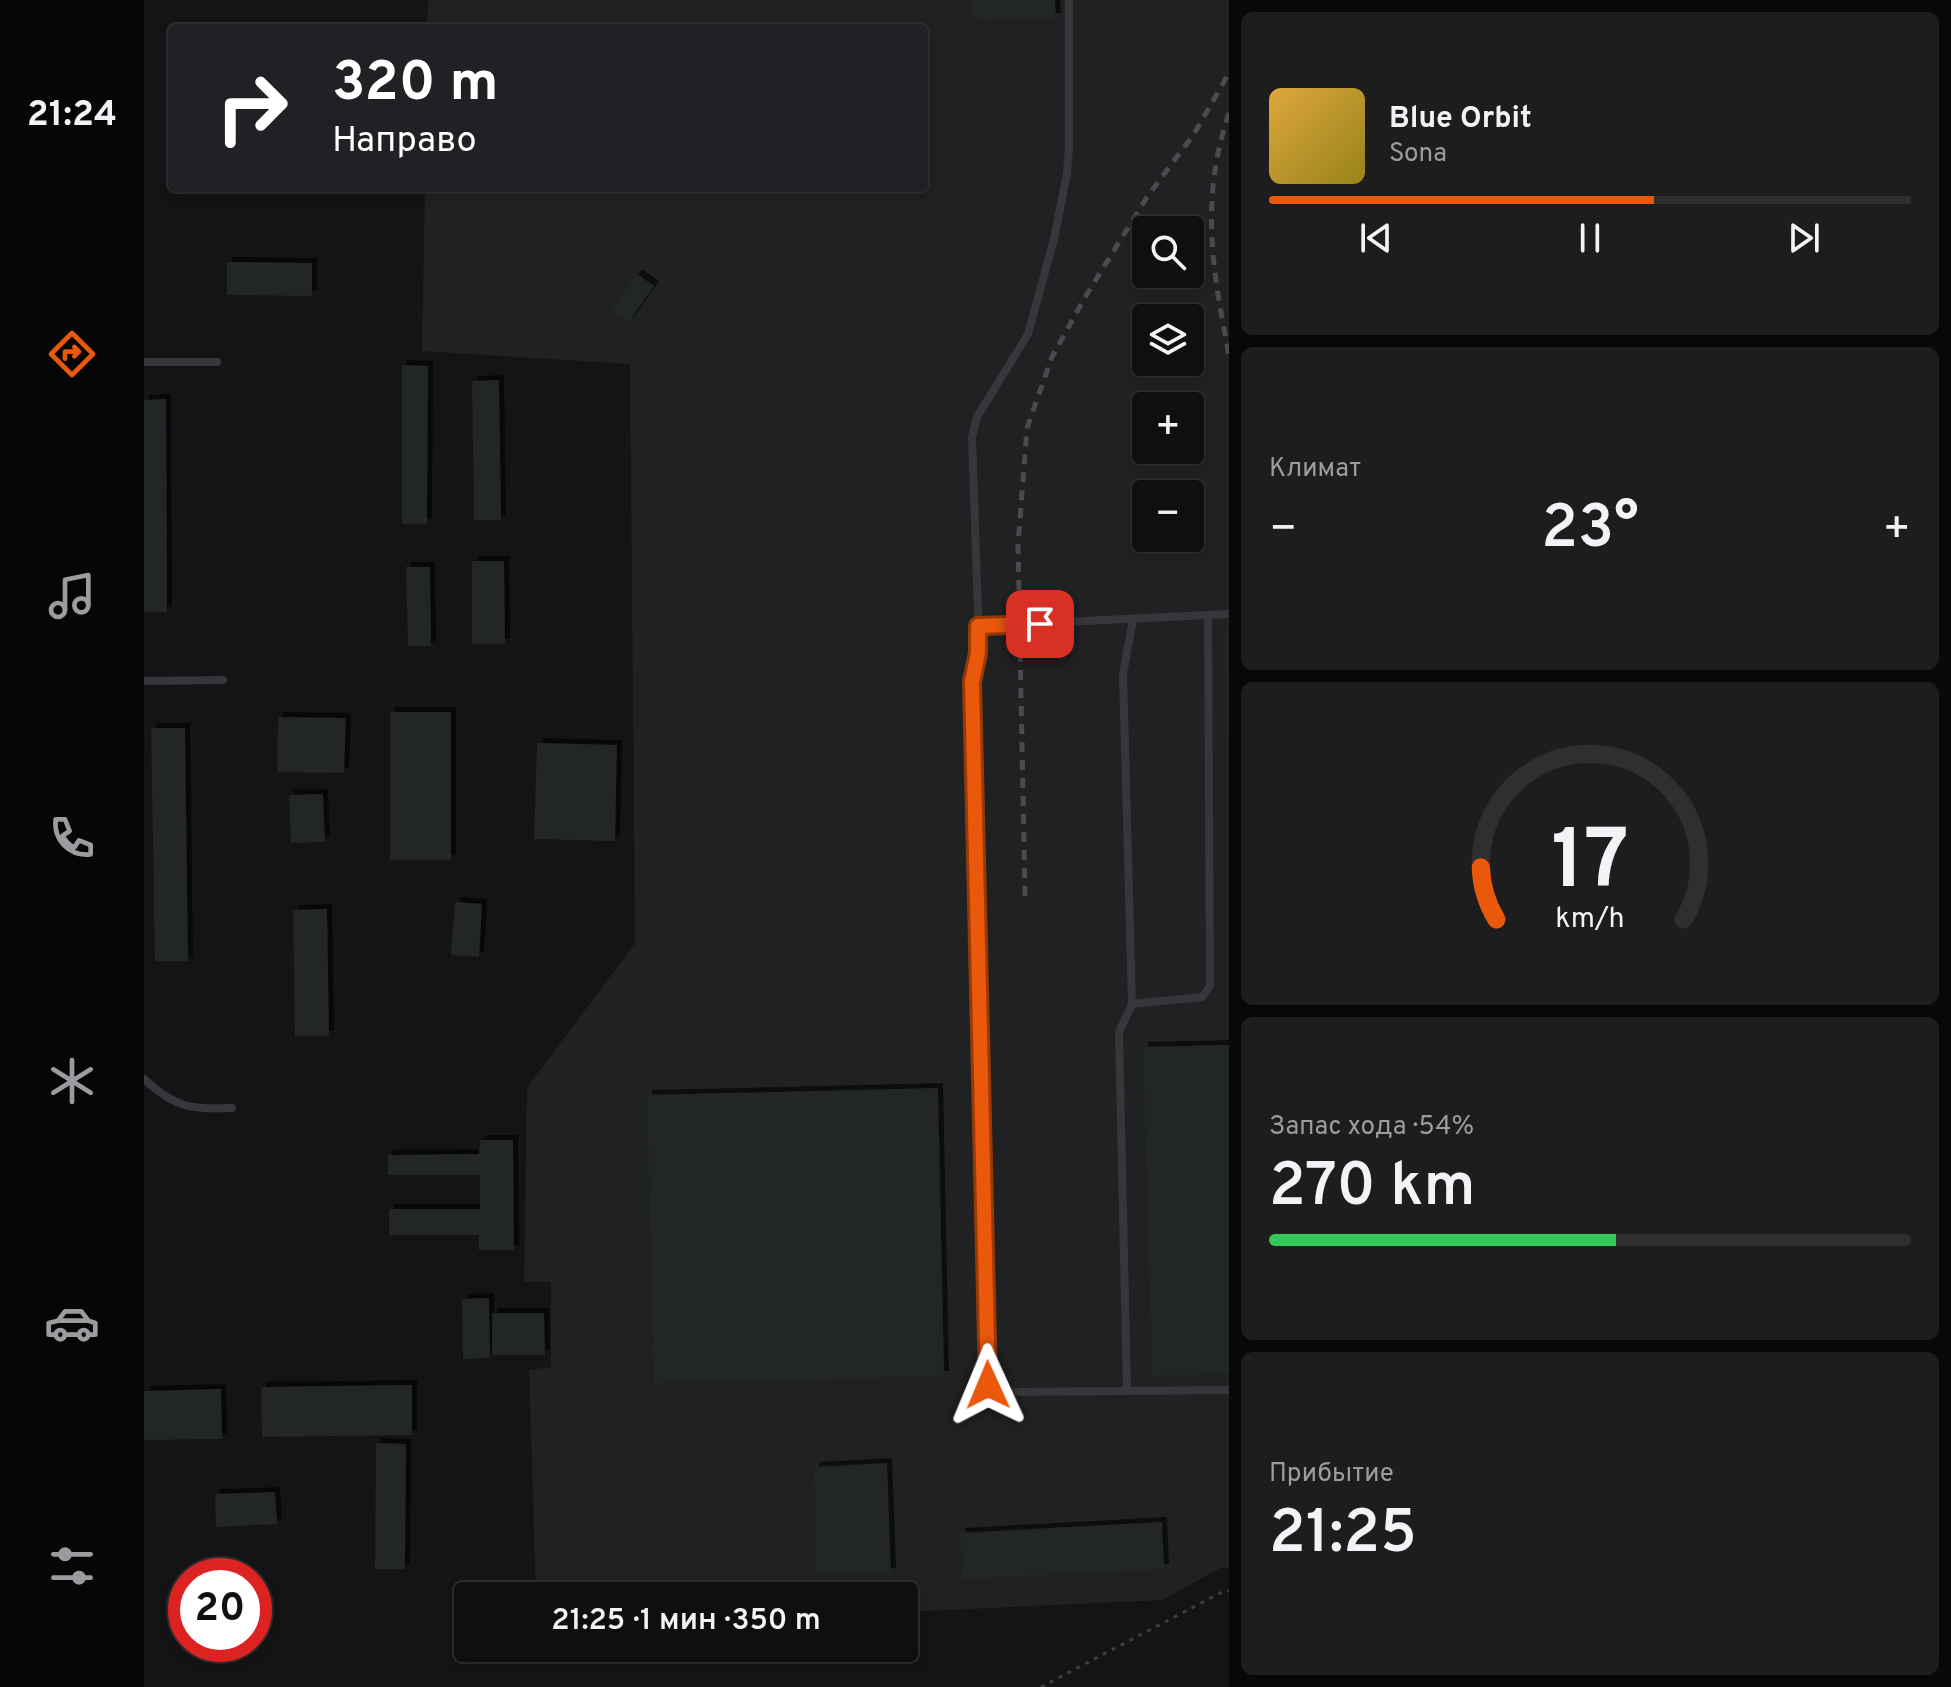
<!DOCTYPE html>
<html lang="ru">
<meta charset="utf-8">
<style>
:root{--surface:#0f0f10;--page:#1d1d1e;--text:#f1f3f6;--muted:#9b9c9f;--line:#2f2f30;--accent:#ea580c}
body{margin:0;font-family:Overpass,sans-serif;background:var(--page);color:var(--text);height:100vh;display:flex;flex-direction:column;font-size:30px;white-space:nowrap}
*{box-sizing:border-box;margin:0}
p{font-size:26px;color:var(--muted)}
.icon{flex:none;width:44px;height:44px;fill:none;stroke:currentColor;stroke-width:2;stroke-linecap:round;stroke-linejoin:round}
.map{position:relative;flex:1;overflow:hidden}
.side{display:flex;flex-direction:column;gap:12px;padding:12px;background:#080809;width:722px}
.side>*{flex:none}
.hud{position:absolute;left:24px;top:24px;width:760px;height:168px;border-radius:8px;box-shadow:0 4px 12px #0003,0 0 0 2px var(--line);background:#202124;color:#fff;overflow:hidden}
.buttons{position:absolute;left:988px;top:216px;display:grid;gap:16px}
.buttons a{display:grid;place-items:center;width:72px;height:72px;border-radius:8px;background:var(--surface);box-shadow:0 4px 12px #0003,0 0 0 2px var(--line);font-size:40px}
.speed{position:absolute;left:24px;top:1558px;display:flex;gap:16px;font-size:40px;font-weight:700;text-align:center}
.speed>*{display:grid;place-content:center;width:104px;height:104px;border-radius:50%;background:var(--surface);box-shadow:0 4px 12px #0003,0 0 0 2px var(--line);line-height:1}
.speed .limit{border:12px solid #d22;background:#fff;color:#111}
.pin{position:absolute;display:grid;place-items:center;width:68px;height:68px;color:#fff;margin:-34px;border-radius:16px;box-shadow:0 4px 12px #0006}
.me{position:absolute;width:88px;margin:-44px;rotate:359deg;stroke-linejoin:round;filter:drop-shadow(0 0 6px #0008)}
.turn{display:flex;align-items:center;gap:28px;height:168px;padding:0 32px;font-size:36px}
.turn .icon{width:104px;height:104px;stroke-width:2.5}
.turn b{display:block;font-size:56px;line-height:68px}
.big{font-size:60px;font-weight:600;line-height:1.1}
.side .tile{flex:1;display:flex;flex-direction:column;justify-content:center;gap:12px;min-width:0;padding:0 28px;border-radius:12px;background:var(--page)}
.side .dial{align-items:center;gap:0}
.dial svg{height:208px;overflow:visible;fill:none;stroke:var(--line);stroke-width:7;stroke-linecap:round;text-anchor:middle}
.dial text{fill:var(--text);stroke:none}
.song{display:flex;align-items:center;gap:24px}
.cover{width:96px;height:96px;border-radius:12px;background:linear-gradient(135deg,hsl(40 70% 55%),hsl(50 70% 35%))}
.played{height:8px;border-radius:4px;background:linear-gradient(90deg,var(--accent) 60%,var(--line) 60%)}
.keys{display:flex;justify-content:space-around;direction:ltr}
.heat{display:flex;justify-content:space-between;align-items:center;font-size:44px;direction:ltr}
.charge{height:12px;border-radius:6px;background:linear-gradient(90deg,#34c759 54%,var(--line) 0)}
.trip{position:absolute;left:310px;top:1582px;width:464px;height:80px;border-radius:8px;background:var(--surface);box-shadow:0 4px 12px #0003,0 0 0 2px var(--line);font-weight:600;line-height:80px;text-align:center}
main{display:flex;flex:1;min-height:0}
.dock{display:flex;flex-direction:column;width:144px;justify-content:space-around;align-items:center;background:#060606;color:var(--muted)}
.dock .icon{width:56px;height:56px}
.dock .current{color:var(--accent)}
.dock b{font-size:36px;color:var(--text)}
.map>svg:first-child{display:block}
</style>
<main>
<nav class="dock">
<b>21:24</b>
<svg class="icon current" aria-label="directions" viewBox="0 0 24 24"><path d="M12 3l9 9-9 9-9-9zM9 14v-3h6M13 9l2 2-2 2"/></svg>
<svg class="icon" aria-label="music" viewBox="0 0 24 24"><path d="M9 18V5l10-2v13"/><circle cx="6" cy="18" r="3"/><circle cx="16" cy="16" r="3"/></svg>
<svg class="icon" aria-label="phone" viewBox="0 0 24 24"><path d="M5 4h4l2 5-3 2q2 4 5 5l2-3 5 2v4C11 20 4 13 5 4z"/></svg>
<svg class="icon" aria-label="climate" viewBox="0 0 24 24"><path d="M12 3v18M4 7l16 10M4 17L20 7"/></svg>
<svg class="icon" aria-label="car" viewBox="0 0 24 24"><path d="M5 17H2v-5l4-1 3-4h7l3 4 3 1v5h-3M9 17h6M6 11h13"/><circle cx="7" cy="17" r="2"/><circle cx="17" cy="17" r="2"/></svg>
<svg class="icon" aria-label="filters" viewBox="0 0 24 24"><path d="M4 7h16M4 17h16"/><circle cx="9" cy="7" r="2"/><circle cx="15" cy="17" r="2"/></svg>
</nav>
<div class="map">
<svg width="1085" height="1687" viewBox="0 0 1085 1687">
<defs>
<filter id="shadow"><feDropShadow dx="5" dy="-5" stdDeviation="0" flood-color="#0009"/></filter>
</defs>
<rect width="100%" height="100%" fill="#141416"/>
<path fill="#202123" fill-rule="evenodd" d="M 284,0 L 1085,0 L 1085,1568 L 1076,1568 L 1019,1600 L 760,1612 L 760,1596 L 392,1596 L 385,1370 L 407,1367 L 407,1282 L 380,1282 L 383,1087 L 491,943 L 486,364 L 278,351 L 281,188 L 780,188 L 780,28 L 283,28 ZM 1002,230 L 1046,230 L 1046,274 L 1002,274 ZM 1002,318 L 1046,318 L 1046,362 L 1002,362 ZM 1002,406 L 1046,406 L 1046,450 L 1002,450 ZM 1002,494 L 1046,494 L 1046,538 L 1002,538 Z"/>
<g fill="#242527" filter="url(#shadow)">
<polygon points="827,0 911,0 912,18 828,19"/>
<polygon points="83,262 168,263 168,296 83,295"/>
<polygon points="493,274 510,286 484,323 467,311"/>
<polygon points="258,365 284,366 283,524 258,524"/>
<polygon points="355,380 357,520 330,520 328,381"/>
<polygon points="22,399 23,612 0,612 0,400"/>
<polygon points="328,561 360,561 361,644 328,644"/>
<polygon points="262,567 286,567 287,646 264,646"/>
<polygon points="1085,632 1085,734 1082,734 1080,633"/>
<rect x="246" y="712" width="61" height="148"/>
<polygon points="134,717 202,718 200,773 133,772"/>
<polygon points="7,728 41,728 44,961 11,961"/>
<polygon points="393,743 473,745 471,841 390,839"/>
<polygon points="179,794 181,842 147,843 145,795"/>
<polygon points="311,902 338,904 335,957 307,955"/>
<polygon points="183,909 185,1036 151,1036 149,910"/>
<polygon points="1085,1045 1085,1374 1008,1376 999,1047"/>
<polygon points="794,1088 800,1376 510,1383 503,1095"/>
<polygon points="336,1140 369,1140 370,1250 335,1250 335,1235 245,1235 245,1209 336,1209 336,1175 244,1175 244,1155 335,1154"/>
<polygon points="345,1298 346,1358 319,1359 318,1299"/>
<polygon points="348,1313 400,1313 401,1355 348,1355"/>
<polygon points="268,1385 268,1435 118,1437 117,1387"/>
<polygon points="77,1389 78,1439 0,1440 0,1391"/>
<polygon points="232,1443 262,1444 261,1569 231,1569"/>
<polygon points="743,1463 747,1573 672,1574 670,1467"/>
<polygon points="131,1492 133,1524 72,1527 71,1494"/>
<polygon points="1018,1522 1020,1569 818,1579 816,1533"/>
<polygon points="42,1614 42,1629 25,1630 25,1615"/>
</g>
<g fill="none" stroke-linecap="round" stroke-linejoin="round">
<polyline stroke="#3c3e41" stroke-width="3" stroke-dasharray="4 6" stroke-linecap="butt" points="897,1687 1080,1591 1085,1591"/>
<g stroke="#36373b" stroke-width="8">
<polyline points="925,0 925,147 923,173 910,239 884,334 833,417 828,437 835,642 827,692 844,1385 859,1392 1085,1390"/>
<polyline points="0,362 73,362"/>
<polyline points="834,626 1085,614"/>
<polyline points="0,681 79,680"/>
<polyline points="988,1004 1058,997 1066,986 1064,617"/>
<path d="M 0,1079 C 31,1108 46,1109 88,1108"/>
<polyline points="983,1391 975,1032 988,1004 979,674 989,619"/>
</g>
<g stroke="#494b4f" stroke-width="5" stroke-dasharray="10 8" stroke-linecap="butt">
<path d="M 1085,113 C 1056,199 1068,268 1085,355"/>
<polyline points="881,896 874,545 883,428 908,357 940,299 1003,197 1050,134 1085,73"/>
</g>
</g>
<g fill="none" stroke-linecap="round" stroke-linejoin="round">
<defs>
<polyline id="route" points="844,1385 828,682 834,653 834,626 896,624"/>
</defs>
<use href="#route" stroke="#983908" stroke-width="20"/>
<use href="#route" stroke="#ea580c" stroke-width="14"/>
</g>
</svg>
<div class="buttons">
<a><svg class="icon" aria-label="search" viewBox="0 0 24 24"><circle cx="10" cy="10" r="6"/><path d="M15 15l6 6"/></svg></a>
<a><svg class="icon" aria-label="layers" viewBox="0 0 24 24"><path d="M12 4l9 5-9 5-9-5zM3 14l9 5 9-5"/></svg></a>
<a>+</a>
<a>−</a>
</div>
<div class="speed"><div class="limit">20</div></div>
<div class="pin" style="left:896px;top:624px;background:#d93025"><svg class="icon" aria-label="arrive" viewBox="0 0 24 24"><path d="M6 21V4h12l-3 4 3 4H6"/></svg></div>
<svg class="me" style="left:844px;top:1385px" viewBox="-20 -20 40 40"><path d="M0-17L14 15 0 8-14 15z" fill="#ea580c" stroke="#fff" stroke-width="4"/></svg>
<div class="trip">21:25 · 1 мин · 350 m</div>
<div class="hud">
<div class="turn"><svg class="icon" aria-label="right" viewBox="0 0 24 24"><path d="M7 20v-9h11M14 6l5 5-5 5"/></svg><div><b>320 m</b>Направо</div></div>
</div>
</div>
<section class="side">
<div class="tile">
<div class="song"><i class="cover"></i><div><b>Blue Orbit</b><p>Sona</p></div></div>
<div class="played"></div>
<div class="keys"><svg class="icon" aria-label="previous" viewBox="0 0 24 24"><path d="M18 5L8 12l10 7zM5 5v14"/></svg><svg class="icon" aria-label="pause" viewBox="0 0 24 24"><path d="M8 5v14M16 5v14"/></svg><svg class="icon" aria-label="next" viewBox="0 0 24 24"><path d="M6 5l10 7-10 7zM19 5v14"/></svg></div>
</div>
<div class="tile"><p>Климат</p>
<div class="heat"><a>−</a><b class="big">23°</b><a>+</a></div>
</div>
<div class="tile dial"><svg viewBox="0 0 100 80">
<path d="M14 69A42 42 0 1 1 86 69"/>
<path d="M14 69A42 42 0 0 1 8 49" stroke="#ea580c"/>
<text x="50" y="56" font-size="32" font-weight="700">17</text>
<text x="50" y="72" font-size="11">km/h</text>
</svg></div>
<div class="tile"><p>Запас хода · 54%</p><b class="big">270 km</b><div class="charge"></div></div>
<div class="tile"><p>Прибытие</p><b class="big">21:25</b></div>
</section>
</main>
